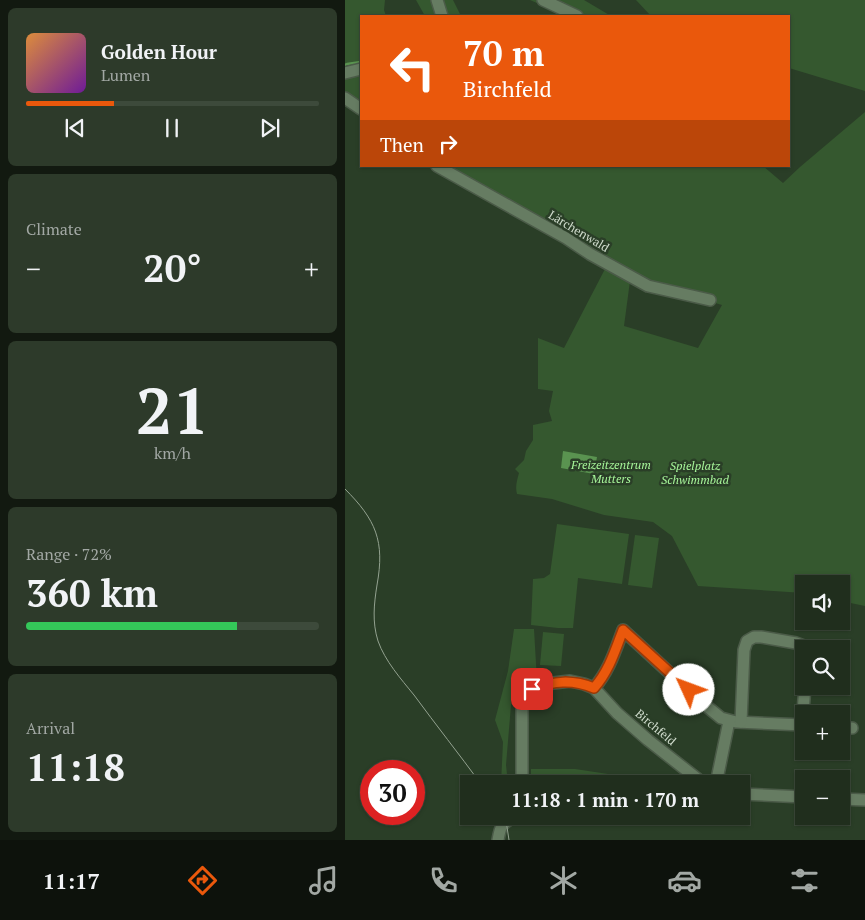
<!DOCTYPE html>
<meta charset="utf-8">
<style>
:root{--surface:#202e1d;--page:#2d3a2a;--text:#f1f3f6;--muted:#a2a8a4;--line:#3d4a3b;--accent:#ea580c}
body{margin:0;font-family:"PT Serif",serif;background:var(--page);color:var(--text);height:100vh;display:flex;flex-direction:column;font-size:19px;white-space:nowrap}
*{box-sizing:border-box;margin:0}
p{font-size:16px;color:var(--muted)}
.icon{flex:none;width:28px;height:28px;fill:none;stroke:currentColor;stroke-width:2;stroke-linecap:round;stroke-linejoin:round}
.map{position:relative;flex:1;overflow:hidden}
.drawer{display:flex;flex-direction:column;gap:8px;padding:8px;background:#121910;width:345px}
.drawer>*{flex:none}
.hud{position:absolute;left:15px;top:15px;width:430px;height:152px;border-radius:0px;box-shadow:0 1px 4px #0004,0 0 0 1px var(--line);background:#ea580c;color:#fff;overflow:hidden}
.tools{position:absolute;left:450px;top:575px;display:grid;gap:10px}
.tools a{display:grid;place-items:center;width:55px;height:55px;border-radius:0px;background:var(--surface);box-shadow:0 1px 4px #0004,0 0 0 1px var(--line);font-size:25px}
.speed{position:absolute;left:15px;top:760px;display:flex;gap:10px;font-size:25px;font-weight:700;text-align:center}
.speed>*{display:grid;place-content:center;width:65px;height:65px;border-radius:50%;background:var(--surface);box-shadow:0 1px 4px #0004,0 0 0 1px var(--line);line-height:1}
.speed .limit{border:8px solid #d22;background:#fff;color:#111}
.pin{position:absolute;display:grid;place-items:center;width:42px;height:42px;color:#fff;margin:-21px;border-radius:10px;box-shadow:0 2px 8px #0006}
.me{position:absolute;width:55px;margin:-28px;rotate:313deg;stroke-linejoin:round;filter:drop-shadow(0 0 4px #0008)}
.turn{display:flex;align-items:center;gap:18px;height:105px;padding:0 20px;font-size:22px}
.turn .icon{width:65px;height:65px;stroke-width:2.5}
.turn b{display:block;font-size:35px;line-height:42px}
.then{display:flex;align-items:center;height:48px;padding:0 20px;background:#0003;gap:10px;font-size:19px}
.big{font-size:38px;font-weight:700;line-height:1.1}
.drawer .card{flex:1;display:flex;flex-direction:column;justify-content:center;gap:8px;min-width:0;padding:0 18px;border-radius:8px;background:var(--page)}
.drawer .dial{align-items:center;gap:0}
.dial b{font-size:65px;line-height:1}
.song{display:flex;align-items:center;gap:15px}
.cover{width:60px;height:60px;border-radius:8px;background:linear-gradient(135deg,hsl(30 70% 55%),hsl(280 70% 35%))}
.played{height:5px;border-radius:2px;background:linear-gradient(90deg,var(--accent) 30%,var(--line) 30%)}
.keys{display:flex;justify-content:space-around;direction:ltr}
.heat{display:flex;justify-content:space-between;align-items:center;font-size:28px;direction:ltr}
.charge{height:8px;border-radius:4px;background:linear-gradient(90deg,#34c759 72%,var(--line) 0)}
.trip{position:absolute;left:115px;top:775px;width:290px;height:50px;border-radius:0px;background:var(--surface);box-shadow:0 1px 4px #0004,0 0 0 1px var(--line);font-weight:700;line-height:50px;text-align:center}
.tabs{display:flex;height:80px;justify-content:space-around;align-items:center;background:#0d120c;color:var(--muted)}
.tabs .icon{width:35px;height:35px}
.tabs .selected{color:var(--accent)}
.tabs b{font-size:22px;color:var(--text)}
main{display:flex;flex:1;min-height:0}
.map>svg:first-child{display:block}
</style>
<main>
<section class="drawer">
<div class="card">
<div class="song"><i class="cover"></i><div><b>Golden Hour</b><p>Lumen</p></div></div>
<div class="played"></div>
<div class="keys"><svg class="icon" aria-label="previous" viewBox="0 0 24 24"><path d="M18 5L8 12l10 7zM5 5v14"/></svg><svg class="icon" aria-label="pause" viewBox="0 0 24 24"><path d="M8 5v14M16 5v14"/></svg><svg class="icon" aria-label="next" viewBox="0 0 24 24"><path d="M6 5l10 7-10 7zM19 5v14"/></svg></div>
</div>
<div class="card"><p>Climate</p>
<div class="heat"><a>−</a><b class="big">20°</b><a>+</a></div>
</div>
<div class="card dial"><b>21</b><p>km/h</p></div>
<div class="card"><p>Range · 72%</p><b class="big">360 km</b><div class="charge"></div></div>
<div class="card"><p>Arrival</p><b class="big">11:18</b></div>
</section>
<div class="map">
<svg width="520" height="840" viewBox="0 0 520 840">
<rect width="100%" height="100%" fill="#2a3e27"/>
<g fill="#35582f">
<polygon points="0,0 40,0 39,10 41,16 16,16 16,103 0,92"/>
<polygon points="71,0 108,0 116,16 80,16"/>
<polygon points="185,0 239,0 266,16 222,16"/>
<polygon points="291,0 520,0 520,91 444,68 444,16 306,16"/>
<path d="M 520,112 L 520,606 L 496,601 L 496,584 L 459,584 L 459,593 L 353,586 L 327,536 L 308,522 L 259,515 L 207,499 L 172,494 C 170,487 172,480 174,473 L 170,469 L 179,460 L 181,451 L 188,440 L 188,425 L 207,421 L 204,411 L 208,391 L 193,389 L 193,338 L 219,348 L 260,269 L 285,281 L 279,326 L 353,348 L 377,305 L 303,283 L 95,166 L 418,166 L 438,183 L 455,167 Z"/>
<polygon points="212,524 284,534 277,584 233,578 228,628 213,628 186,625 188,579 199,578 205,574"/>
<polygon points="290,535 314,538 307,588 283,585"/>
<polygon points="169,629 189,629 192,681 168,681 161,765 163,784 156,784 158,742 150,720 163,671"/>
<polygon points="198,632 219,634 216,666 195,665"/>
<polygon points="186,769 230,769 263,774 215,784 186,784"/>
</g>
<polygon fill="#5a9350" points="218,451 252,457 249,474 216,468"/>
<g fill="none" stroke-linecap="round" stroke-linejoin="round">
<polyline stroke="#5a9350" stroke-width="2.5" points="0,65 2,64 16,62"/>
<defs>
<g id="street">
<polyline points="92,0 97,16"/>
<polyline points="198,0 232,16"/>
<polyline points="0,73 16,69"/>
<polyline points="0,98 16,109"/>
<polyline points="92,166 221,238 245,254 303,286 365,300"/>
<path d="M 249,688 C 264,671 270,651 278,630 L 354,700 L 376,718 L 391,722 L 459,725"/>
<polyline points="396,722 399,650 402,641 409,637 416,637 451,643 459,646 460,649"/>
<polyline points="457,725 460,686"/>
<polyline points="496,728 507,728"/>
<polyline points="177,784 177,699 187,689 200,684 225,681 239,684 249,688 272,713 303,740 359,784"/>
<polyline points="371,784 384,721"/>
<polyline points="396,794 459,797"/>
<polyline points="496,799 520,800"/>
<path d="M 153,840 C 156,823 157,824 171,816"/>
</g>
</defs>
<use href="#street" stroke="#4b5b48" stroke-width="14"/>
<use href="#street" stroke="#667c62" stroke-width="11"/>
<g stroke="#93a290" stroke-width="1">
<path d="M 0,489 C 31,520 40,541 32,585 C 29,604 27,622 33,641 C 40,661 56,679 69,695 C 91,725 114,754 136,784"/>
<polyline points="158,816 162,827 164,840"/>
</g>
</g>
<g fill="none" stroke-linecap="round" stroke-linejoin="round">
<defs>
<path id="route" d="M 187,689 C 209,681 227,679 249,688 C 264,671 270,651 278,630 L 344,690"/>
</defs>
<use href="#route" stroke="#983908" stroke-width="12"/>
<use href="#route" stroke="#ea580c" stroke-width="9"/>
</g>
<g text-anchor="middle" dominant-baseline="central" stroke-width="5" stroke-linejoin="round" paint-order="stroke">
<g font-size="12" fill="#d0dccd" stroke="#2a3e27">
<text transform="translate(234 231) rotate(31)">Lärchenwald</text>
<text transform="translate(311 727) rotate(40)">Birchfeld</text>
</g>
<g font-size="12" font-style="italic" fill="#a7f69a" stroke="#2a3e27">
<text x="266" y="464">Freizeitzentrum<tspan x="266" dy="14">Mutters</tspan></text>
<text x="350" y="465">Spielplatz<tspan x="350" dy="14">Schwimmbad</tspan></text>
</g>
</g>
</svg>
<div class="tools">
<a><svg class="icon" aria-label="sound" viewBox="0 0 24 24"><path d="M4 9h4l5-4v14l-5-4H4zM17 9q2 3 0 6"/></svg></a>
<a><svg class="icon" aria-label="search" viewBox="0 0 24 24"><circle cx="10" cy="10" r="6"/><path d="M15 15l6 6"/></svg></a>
<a>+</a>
<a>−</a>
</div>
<div class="speed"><div class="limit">30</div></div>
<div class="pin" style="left:187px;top:689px;background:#d93025"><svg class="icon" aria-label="arrive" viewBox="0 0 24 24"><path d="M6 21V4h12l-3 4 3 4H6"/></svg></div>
<svg class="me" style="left:344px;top:690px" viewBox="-20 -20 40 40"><circle r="19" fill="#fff"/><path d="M0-13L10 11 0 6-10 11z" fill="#ea580c"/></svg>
<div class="trip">11:18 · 1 min · 170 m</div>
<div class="hud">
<div class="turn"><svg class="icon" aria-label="left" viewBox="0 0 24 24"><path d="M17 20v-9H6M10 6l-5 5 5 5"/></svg><div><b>70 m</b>Birchfeld</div></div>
<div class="then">Then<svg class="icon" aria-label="right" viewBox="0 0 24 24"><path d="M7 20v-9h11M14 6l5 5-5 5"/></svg></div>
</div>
</div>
</main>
<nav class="tabs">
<b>11:17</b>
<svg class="icon selected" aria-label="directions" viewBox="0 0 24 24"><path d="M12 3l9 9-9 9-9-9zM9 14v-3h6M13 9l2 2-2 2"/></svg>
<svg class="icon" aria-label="music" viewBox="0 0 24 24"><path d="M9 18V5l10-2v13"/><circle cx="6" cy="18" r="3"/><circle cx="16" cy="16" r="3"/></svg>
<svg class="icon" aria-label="phone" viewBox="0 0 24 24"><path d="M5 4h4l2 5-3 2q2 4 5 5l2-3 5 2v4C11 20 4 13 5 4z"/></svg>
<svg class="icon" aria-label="climate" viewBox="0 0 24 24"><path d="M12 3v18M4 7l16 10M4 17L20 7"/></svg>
<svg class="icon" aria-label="car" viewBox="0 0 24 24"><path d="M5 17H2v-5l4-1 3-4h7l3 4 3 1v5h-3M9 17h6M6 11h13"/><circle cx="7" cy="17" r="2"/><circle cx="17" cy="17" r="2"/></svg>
<svg class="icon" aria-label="filters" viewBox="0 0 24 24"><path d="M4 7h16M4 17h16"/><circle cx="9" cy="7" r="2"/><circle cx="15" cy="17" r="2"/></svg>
</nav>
